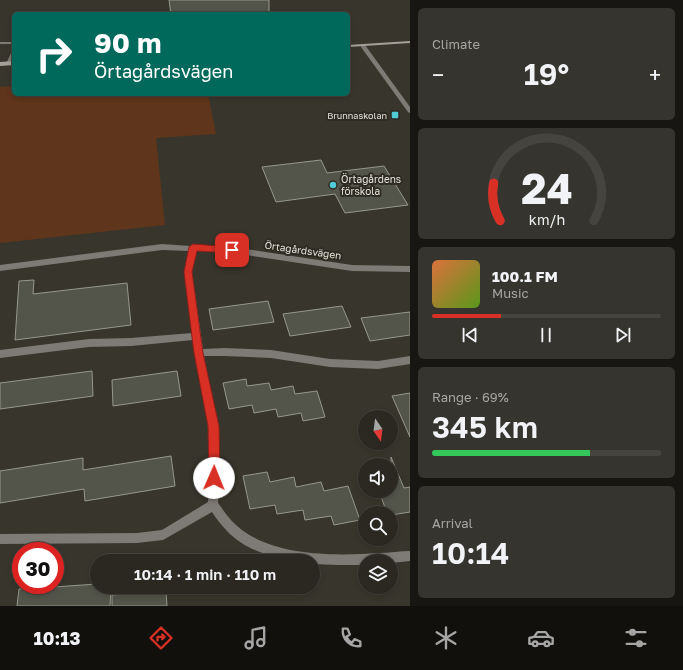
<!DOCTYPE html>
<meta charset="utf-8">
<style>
:root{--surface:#2a2821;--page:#36342e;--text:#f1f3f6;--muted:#a5a6a5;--line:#46443f;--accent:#d93025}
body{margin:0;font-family:"Golos Text",sans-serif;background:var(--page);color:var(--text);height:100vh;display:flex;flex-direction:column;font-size:15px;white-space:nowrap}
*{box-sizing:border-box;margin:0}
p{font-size:13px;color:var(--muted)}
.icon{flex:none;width:22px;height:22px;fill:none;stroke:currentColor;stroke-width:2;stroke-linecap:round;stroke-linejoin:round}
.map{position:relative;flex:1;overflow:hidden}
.panel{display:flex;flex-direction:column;gap:8px;padding:8px;background:#171612;width:273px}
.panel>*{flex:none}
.banner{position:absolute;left:12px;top:12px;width:338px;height:84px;border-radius:6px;box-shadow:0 2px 6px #0003,0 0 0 1px var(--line);background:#00695c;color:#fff;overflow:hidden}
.needle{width:26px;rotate:166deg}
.tools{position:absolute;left:358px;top:410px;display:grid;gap:8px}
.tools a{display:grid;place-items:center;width:40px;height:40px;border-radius:50%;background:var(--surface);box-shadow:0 2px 6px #0003,0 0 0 1px var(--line);font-size:20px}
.speed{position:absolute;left:12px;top:542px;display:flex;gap:8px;font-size:20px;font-weight:700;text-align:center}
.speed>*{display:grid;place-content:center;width:52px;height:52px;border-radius:50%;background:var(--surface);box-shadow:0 2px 6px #0003,0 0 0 1px var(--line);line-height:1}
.speed .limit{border:6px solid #d22;background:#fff;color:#111}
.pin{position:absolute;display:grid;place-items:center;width:34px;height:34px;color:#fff;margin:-17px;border-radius:8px;box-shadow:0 2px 6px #0006}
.me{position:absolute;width:44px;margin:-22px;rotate:1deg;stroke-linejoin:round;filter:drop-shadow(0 0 3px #0008)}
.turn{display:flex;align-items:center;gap:14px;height:84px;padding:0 16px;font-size:18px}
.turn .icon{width:52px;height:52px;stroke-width:2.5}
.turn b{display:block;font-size:28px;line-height:34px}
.big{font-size:30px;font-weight:600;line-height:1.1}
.panel .card{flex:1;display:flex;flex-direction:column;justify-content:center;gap:6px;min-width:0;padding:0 14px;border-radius:6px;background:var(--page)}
.panel .dial{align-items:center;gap:0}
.dial svg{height:104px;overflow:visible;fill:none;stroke:var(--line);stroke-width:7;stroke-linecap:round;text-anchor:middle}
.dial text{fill:var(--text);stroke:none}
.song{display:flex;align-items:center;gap:12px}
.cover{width:48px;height:48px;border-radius:6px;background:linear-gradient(135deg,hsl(20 70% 55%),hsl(90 70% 35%))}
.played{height:4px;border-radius:2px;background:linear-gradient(90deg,var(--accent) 30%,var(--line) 30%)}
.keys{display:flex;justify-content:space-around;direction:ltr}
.heat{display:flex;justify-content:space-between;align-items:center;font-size:22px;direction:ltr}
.charge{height:6px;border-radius:3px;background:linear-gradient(90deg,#34c759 69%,var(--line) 0)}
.trip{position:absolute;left:90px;top:554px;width:230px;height:40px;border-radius:20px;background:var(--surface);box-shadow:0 2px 6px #0003,0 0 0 1px var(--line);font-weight:600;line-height:40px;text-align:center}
.menu{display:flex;height:64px;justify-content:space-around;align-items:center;background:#11100d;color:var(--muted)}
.menu .icon{width:28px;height:28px}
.menu .selected{color:var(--accent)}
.menu b{font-size:18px;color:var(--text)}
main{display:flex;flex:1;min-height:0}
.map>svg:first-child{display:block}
</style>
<main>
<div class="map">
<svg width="410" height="606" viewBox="0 0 410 606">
<rect width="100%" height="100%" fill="#38362c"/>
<polygon fill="#5f351b" points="14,86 14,94 208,94 216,134 156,138 165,225 0,243 0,87"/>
<g fill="#53554b" stroke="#96988d">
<polygon points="169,0 269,0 269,12 232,14 171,14"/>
<polygon points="321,160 327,173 384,166 408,205 345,213 335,194 276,202 262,167"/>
<polygon points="34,280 33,294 127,283 131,325 15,340 19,281"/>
<polygon points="268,301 274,322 213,330 209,309"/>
<polygon points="342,306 351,327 290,336 283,314"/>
<polygon points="410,312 410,335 370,341 361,318"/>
<polygon points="92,371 93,396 0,409 0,383"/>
<polygon points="177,371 181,396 113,406 112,380"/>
<polygon points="246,379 247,386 269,383 271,390 293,386 295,394 317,391 325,417 303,421 301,413 278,417 276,409 254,413 252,405 229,409 223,383"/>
<polygon points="410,393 410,437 392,396"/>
<polygon points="171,456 175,486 85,501 84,489 0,503 0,471 83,458 83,470"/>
<polygon points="391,457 404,488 410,487 410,512 391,515 391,513 387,513 379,491 391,491"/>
<polygon points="267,472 270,482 294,477 296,487 321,482 324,491 348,486 360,520 334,525 331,516 305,520 303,510 277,514 275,505 250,509 243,476"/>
<polygon points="97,584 97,587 111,587 110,606 17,606 19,589 54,585 54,587"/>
<polygon points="166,591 167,606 112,606 112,595"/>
</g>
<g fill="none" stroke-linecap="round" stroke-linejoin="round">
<g fill="#7e7a76" fill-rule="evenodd">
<rect x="0" y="42" width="14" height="2"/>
<polygon points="14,51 14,59 12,64 7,65 6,64 11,53"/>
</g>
<path fill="#7e7a76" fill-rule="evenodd" d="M 162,244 L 190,246 L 193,244 L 196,246 L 232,247 L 352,265 L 410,266 L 410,272 L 352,271 L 232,253 L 196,251 L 192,272 L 203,349 L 224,348 L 271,350 L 330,359 L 378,361 L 410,356 L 410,364 L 378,369 L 330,367 L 271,358 L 224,356 L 204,356 L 218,426 L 220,465 L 218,503 C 224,511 229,519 236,525 C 271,557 334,556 379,553 C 390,553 400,551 410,551 L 410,561 L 391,563 L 391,561 L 365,561 L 365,565 L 338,565 L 313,564 L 313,561 C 283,561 249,554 227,531 C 221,525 216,518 212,512 L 163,540 L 137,543 L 0,544 L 0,534 L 137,533 L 162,530 L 208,502 L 210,465 L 208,426 L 193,340 L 131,346 L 89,347 L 0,358 L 0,350 L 89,339 L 131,338 L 192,333 L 184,272 L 189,251 L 162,250 L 0,271 L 0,265 Z"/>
<polygon fill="#7e7a76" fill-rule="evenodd" points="361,45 365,45 410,107 410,113 408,112 361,47"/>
<g fill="#a6a09a" fill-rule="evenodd">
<polygon points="410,41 410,43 348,47 348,45"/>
<polygon points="14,61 14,65 0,66 0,62"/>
</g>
</g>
<polygon fill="#d93025" stroke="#8d1f18" points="193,244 232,247 236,250 232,253 197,251 192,272 203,353 219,426 220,478 218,482 214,484 210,482 209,478 208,426 194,353 184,272 189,247"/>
<g fill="#52cbd9" stroke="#2e2c22" stroke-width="1.5">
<rect x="391" y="111" width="8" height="8" rx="2"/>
<circle cx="333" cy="185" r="4"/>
</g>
<g text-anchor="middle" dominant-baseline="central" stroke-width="4" stroke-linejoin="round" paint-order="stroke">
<g font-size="9" fill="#e4e2dc" stroke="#2e2c22" text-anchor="end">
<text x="387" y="115">Brunnaskolan</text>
</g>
<g font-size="10" fill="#e4e2dc" stroke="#2e2c22" text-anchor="start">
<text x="341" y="179">Örtagårdens<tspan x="341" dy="12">förskola</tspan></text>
</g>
<g font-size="10" fill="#e4e2dc" stroke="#2e2c22">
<text transform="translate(303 250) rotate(8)">Örtagårdsvägen</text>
</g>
</g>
</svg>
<div class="tools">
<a><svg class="needle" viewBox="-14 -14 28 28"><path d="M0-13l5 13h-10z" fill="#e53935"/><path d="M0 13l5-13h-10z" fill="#a5a6a5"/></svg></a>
<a><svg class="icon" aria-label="sound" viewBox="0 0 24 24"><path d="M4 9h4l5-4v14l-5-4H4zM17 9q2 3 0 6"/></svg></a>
<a><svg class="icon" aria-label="search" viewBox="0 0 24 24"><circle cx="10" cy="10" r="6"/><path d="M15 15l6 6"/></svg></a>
<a><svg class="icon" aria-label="layers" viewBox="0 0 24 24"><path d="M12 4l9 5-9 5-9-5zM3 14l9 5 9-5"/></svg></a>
</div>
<div class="speed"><div class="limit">30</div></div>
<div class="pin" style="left:232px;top:250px;background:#d93025"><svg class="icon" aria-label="arrive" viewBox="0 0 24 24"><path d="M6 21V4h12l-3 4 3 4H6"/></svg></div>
<svg class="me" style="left:214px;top:478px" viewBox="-20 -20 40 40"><circle r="19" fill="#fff"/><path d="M0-13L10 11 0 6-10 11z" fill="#d93025"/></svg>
<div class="trip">10:14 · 1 min · 110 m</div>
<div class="banner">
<div class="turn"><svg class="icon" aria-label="right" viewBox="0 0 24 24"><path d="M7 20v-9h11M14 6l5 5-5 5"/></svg><div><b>90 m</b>Örtagårdsvägen</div></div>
</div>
</div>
<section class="panel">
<div class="card"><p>Climate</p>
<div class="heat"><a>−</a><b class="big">19°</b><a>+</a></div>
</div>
<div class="card dial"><svg viewBox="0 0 100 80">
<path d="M14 69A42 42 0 1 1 86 69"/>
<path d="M14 69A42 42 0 0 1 9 40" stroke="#d93025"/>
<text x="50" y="56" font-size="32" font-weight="700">24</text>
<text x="50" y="72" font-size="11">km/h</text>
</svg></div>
<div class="card">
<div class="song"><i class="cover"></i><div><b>100.1 FM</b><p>Music</p></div></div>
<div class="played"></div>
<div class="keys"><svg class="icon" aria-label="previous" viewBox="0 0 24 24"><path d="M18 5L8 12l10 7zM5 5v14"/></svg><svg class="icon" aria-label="pause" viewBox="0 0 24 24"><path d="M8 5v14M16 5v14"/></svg><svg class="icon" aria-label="next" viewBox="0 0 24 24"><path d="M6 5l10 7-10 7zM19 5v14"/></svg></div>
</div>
<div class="card"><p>Range · 69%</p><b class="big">345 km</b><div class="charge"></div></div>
<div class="card"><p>Arrival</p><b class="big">10:14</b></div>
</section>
</main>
<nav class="menu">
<b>10:13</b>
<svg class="icon selected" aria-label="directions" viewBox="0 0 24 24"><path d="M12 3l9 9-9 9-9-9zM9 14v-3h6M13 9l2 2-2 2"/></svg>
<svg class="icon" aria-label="music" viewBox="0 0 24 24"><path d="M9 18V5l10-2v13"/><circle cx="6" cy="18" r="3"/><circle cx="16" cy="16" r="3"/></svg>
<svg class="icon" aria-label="phone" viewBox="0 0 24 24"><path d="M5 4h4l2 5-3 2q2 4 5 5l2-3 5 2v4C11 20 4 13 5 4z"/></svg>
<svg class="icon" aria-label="climate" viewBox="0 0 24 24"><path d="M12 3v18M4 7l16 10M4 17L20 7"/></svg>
<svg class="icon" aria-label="car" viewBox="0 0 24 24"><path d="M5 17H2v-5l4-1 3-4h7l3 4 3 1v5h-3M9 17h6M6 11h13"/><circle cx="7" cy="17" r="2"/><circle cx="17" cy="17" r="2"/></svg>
<svg class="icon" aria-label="filters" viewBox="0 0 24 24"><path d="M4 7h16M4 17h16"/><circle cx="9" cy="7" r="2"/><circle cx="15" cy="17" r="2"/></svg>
</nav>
